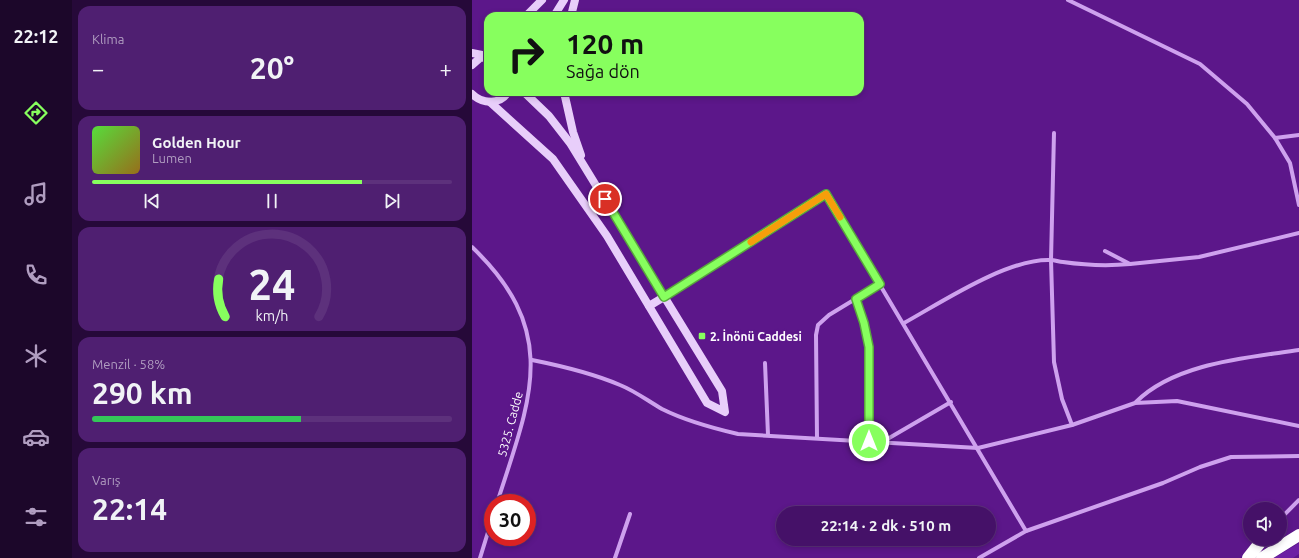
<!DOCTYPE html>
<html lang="tr">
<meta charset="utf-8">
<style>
:root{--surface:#451168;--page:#4f1f71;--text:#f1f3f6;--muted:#b09dc0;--line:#5d317c;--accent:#87ff5e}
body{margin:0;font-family:Ubuntu,sans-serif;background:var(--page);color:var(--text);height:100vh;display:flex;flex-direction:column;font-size:15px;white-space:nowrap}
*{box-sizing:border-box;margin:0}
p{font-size:13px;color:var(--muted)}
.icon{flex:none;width:22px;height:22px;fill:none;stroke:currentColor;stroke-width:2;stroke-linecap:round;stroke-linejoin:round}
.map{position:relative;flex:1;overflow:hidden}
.sheet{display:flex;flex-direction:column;gap:6px;padding:6px;background:#260939;width:400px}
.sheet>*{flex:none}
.top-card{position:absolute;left:12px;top:12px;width:380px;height:84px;border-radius:12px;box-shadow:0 2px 6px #0003,0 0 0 1px var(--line);background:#87ff5e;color:#111;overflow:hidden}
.fabs{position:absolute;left:771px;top:502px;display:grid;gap:8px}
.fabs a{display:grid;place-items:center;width:44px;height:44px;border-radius:50%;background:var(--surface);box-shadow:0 2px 6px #0003,0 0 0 1px var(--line);font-size:20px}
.speed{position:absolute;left:12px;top:494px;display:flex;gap:8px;font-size:20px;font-weight:700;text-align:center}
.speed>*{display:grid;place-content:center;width:52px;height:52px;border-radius:50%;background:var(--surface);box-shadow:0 2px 6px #0003,0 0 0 1px var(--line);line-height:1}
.speed .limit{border:6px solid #d22;background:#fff;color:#111}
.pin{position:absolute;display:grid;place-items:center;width:34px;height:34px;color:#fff;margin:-17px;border:2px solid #fff;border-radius:50%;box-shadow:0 1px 4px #0007}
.me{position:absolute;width:44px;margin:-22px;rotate:0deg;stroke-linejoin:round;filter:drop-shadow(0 0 3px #0008)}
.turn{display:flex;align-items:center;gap:14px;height:84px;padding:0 16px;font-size:18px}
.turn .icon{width:52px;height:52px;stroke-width:2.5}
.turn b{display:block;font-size:28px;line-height:34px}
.big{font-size:30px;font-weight:600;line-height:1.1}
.sheet .card{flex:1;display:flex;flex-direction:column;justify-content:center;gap:6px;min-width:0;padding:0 14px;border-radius:12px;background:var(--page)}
.sheet .dial{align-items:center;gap:0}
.dial svg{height:104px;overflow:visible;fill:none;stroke:var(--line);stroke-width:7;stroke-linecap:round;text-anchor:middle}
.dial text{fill:var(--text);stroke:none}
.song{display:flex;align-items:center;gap:12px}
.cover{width:48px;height:48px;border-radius:6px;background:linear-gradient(135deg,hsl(110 70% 55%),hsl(40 70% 35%))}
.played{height:4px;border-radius:2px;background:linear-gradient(90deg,var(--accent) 75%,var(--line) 75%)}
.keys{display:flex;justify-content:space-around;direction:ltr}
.heat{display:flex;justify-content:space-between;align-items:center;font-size:22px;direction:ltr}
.charge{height:6px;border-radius:3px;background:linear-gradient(90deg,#34c759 58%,var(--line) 0)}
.trip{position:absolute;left:304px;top:506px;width:220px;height:40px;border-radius:20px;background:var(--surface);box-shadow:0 2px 6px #0003,0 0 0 1px var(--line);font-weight:600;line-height:40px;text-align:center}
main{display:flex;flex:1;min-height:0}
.dock{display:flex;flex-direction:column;width:72px;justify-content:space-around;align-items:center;background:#1c072a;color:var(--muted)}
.dock .icon{width:28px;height:28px}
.dock .current{color:var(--accent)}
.dock b{font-size:18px;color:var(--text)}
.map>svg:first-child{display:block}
</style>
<main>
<nav class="dock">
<b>22:12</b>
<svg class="icon current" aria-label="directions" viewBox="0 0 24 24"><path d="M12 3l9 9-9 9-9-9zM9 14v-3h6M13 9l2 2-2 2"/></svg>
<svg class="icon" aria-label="music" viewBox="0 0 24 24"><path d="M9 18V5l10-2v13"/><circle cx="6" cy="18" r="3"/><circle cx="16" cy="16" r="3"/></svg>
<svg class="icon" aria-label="phone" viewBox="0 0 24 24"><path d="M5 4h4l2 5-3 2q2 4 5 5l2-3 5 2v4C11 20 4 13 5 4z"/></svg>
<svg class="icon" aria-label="climate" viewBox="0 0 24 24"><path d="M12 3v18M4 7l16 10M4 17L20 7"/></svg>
<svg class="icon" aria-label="car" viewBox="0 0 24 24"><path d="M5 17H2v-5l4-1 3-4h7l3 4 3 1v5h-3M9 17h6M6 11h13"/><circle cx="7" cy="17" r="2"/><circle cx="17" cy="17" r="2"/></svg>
<svg class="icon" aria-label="filters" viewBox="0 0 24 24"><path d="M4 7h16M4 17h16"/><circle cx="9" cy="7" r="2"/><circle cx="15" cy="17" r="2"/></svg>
</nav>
<section class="sheet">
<div class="card"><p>Klima</p>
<div class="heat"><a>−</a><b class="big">20°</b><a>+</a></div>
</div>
<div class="card">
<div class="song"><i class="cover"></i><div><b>Golden Hour</b><p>Lumen</p></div></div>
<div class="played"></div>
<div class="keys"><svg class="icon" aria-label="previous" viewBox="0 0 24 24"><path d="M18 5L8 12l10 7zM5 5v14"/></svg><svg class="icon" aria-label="pause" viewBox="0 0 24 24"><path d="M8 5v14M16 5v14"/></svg><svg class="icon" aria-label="next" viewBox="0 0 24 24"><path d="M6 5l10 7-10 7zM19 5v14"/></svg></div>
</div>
<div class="card dial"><svg viewBox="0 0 100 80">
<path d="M14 69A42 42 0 1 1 86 69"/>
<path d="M14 69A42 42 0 0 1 9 40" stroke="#87ff5e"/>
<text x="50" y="56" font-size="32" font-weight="700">24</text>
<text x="50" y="72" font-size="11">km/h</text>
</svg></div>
<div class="card"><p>Menzil · 58%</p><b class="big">290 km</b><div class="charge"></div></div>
<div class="card"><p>Varış</p><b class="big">22:14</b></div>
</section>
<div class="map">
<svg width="827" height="558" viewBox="0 0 827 558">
<rect width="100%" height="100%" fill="#5c178a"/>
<polygon fill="#6d20a4" points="827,543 827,554 821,558 802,558"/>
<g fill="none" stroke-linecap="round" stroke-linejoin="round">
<g stroke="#cea1ee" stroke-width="4">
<polyline points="596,0 728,64 775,104 803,138 818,163 827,205"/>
<polyline points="582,133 579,260 582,362 590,399 600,425"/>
<polyline points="803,138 827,135"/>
<path d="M 0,247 C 90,333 58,400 25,503"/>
<polyline points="633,251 658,264 727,257 827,233"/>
<polyline points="192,297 354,194 554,531 507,558"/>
<polyline points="383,299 392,323 397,347 397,441"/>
<path d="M 432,323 C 470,302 536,258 579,260 C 583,260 587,262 591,262 C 612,265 637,266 658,264"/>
<path d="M 60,360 C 90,366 120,373 148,385 C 163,391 176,401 190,409 C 214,421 240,428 266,434 L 506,448 L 600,425 L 663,403 L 705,401 L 827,426"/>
<polyline points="293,363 296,435"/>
<path d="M 664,402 C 703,363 774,358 827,350"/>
<polyline points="345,438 344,335 346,325 357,315 408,284"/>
<polyline points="412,441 479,402"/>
<polyline points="808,519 827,500"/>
<polyline points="554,531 691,483 728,467 759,457 827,456"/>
<polyline points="8,558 21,516"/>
<polyline points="143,558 158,514"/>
</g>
<g stroke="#e8cefa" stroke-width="8">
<polyline points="54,16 70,0"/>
<polyline points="82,16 92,0"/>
<polyline points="99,16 103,0"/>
<polyline points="0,53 15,56"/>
<polyline points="0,65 8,58 15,57"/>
<polyline points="92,92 101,132 109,155"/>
<path d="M 0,94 C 10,104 28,105 36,92"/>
<polyline points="18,102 81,159 135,236 235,403 253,412 250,391 98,143 77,116 52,92"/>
<polyline points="177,306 192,297"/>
</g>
<g stroke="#fff" stroke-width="12">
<polyline points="776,558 791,539"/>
<polyline points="790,558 827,535"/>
</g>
</g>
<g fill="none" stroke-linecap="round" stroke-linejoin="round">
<defs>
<polyline id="route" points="133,199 192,297 354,194 408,284 384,299 392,323 397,347 397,441"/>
</defs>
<use href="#route" stroke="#58a63d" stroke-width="10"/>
<use href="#route" stroke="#87ff5e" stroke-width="7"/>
<polyline stroke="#f59e0b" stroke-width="7" points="279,242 354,194 368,217"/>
</g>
<rect fill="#87ff5e" stroke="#5c178a" stroke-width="1.5" x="226" y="332" width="8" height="8" rx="2"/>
<g text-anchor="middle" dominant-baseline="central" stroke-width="4" stroke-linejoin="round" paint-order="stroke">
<g font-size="12" font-weight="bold" fill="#fff" stroke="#5c178a" text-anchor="start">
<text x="238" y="336">2. İnönü Caddesi</text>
</g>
<g font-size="12" fill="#fff" stroke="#5c178a">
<text transform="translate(38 424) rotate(-75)">5325. Cadde</text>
</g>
</g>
</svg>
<div class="fabs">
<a><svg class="icon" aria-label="sound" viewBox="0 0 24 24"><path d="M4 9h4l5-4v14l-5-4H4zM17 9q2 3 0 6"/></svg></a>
</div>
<div class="speed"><div class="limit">30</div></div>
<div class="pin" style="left:133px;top:199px;background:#d93025"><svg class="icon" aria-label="arrive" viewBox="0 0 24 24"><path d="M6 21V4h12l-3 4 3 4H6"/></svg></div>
<svg class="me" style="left:397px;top:441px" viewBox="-20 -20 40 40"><circle r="17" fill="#87ff5e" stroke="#fff" stroke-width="3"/><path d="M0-11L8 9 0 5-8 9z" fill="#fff"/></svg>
<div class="trip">22:14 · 2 dk · 510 m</div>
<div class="top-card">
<div class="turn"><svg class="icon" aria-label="right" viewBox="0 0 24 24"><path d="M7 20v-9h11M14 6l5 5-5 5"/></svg><div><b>120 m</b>Sağa dön</div></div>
</div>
</div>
</main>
